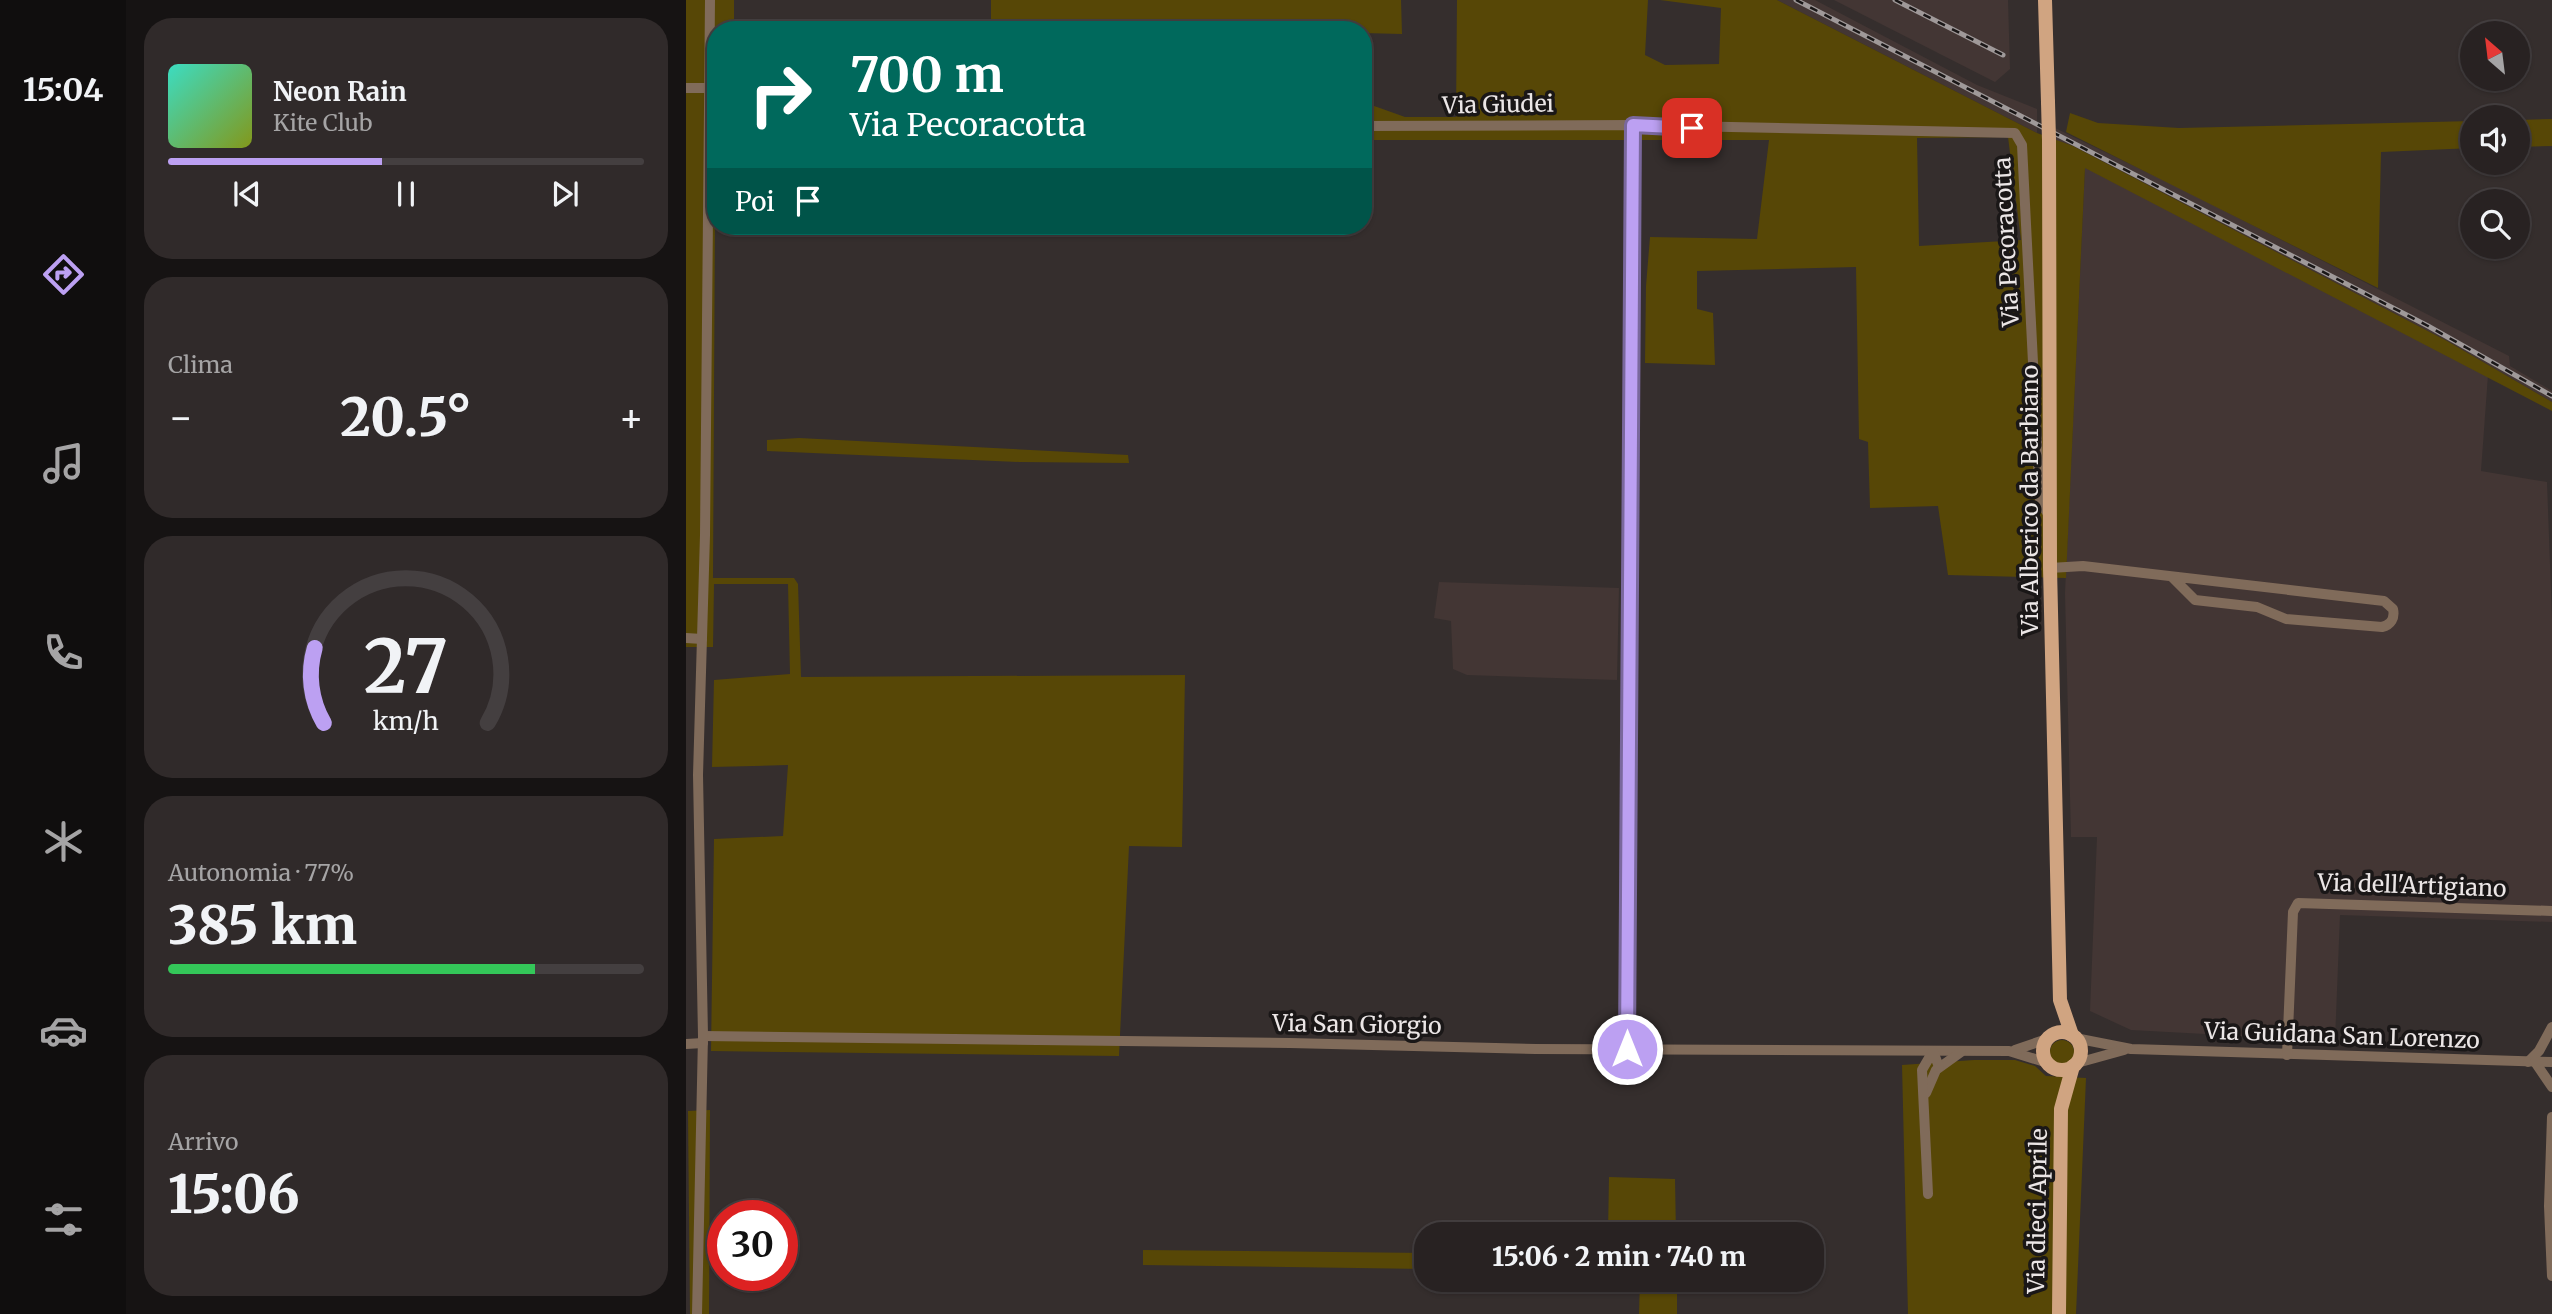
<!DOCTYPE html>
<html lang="it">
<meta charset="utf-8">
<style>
:root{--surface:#282222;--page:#302a2a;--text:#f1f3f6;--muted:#a5a4a5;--line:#443f40;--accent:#bca0f2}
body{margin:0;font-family:Merriweather,serif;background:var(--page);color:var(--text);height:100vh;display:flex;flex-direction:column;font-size:26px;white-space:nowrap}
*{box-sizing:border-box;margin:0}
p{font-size:23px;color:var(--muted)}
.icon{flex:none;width:38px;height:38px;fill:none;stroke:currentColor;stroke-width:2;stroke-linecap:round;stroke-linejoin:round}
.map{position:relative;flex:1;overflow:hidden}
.panel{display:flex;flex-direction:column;gap:18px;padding:18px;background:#161313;width:560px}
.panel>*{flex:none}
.hud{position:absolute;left:21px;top:21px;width:665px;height:214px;border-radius:28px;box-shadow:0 2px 5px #0004,0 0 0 2px var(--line);background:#00695c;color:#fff;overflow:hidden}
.needle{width:46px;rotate:332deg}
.tools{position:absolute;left:1774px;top:21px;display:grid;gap:14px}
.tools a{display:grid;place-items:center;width:70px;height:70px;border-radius:50%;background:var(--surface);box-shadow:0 2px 5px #0004,0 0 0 2px var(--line);font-size:35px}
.speed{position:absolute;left:21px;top:1200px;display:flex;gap:14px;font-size:35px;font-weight:700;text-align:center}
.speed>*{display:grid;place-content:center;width:91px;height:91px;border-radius:50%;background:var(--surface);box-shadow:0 2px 5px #0004,0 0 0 2px var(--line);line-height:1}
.speed .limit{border:10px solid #d22;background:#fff;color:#111}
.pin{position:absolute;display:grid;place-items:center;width:60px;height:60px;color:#fff;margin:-30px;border-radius:14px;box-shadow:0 4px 10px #0006}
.me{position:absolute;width:77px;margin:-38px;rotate:0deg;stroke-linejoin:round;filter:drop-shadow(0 0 5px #0008)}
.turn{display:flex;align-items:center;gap:24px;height:147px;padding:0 28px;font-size:32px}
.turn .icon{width:91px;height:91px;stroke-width:2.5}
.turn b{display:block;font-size:49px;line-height:60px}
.then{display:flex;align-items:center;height:66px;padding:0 28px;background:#0003;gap:14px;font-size:26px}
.big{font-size:52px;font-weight:800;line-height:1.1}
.panel .card{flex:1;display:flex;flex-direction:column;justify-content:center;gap:10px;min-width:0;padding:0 24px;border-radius:28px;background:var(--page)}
.panel .dial{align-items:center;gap:0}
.dial svg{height:182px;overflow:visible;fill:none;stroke:var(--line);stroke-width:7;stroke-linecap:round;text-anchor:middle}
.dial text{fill:var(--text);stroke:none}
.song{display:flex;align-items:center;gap:21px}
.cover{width:84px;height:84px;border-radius:10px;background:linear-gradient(135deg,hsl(170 70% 55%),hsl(70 70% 35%))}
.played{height:7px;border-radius:4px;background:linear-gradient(90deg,var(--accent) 45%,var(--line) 45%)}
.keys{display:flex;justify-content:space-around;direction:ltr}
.heat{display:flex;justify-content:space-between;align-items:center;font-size:38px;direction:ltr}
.charge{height:10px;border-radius:5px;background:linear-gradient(90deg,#34c759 77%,var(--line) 0)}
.trip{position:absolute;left:728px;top:1222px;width:410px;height:70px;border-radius:28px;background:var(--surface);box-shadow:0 2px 5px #0004,0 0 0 2px var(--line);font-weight:800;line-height:70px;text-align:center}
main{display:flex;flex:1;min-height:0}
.tab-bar{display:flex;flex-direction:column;width:126px;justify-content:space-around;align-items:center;background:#100e0e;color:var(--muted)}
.tab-bar .icon{width:49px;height:49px}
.tab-bar .active{color:var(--accent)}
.tab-bar b{font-size:32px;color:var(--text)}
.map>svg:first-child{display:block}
</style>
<main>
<nav class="tab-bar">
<b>15:04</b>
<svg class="icon active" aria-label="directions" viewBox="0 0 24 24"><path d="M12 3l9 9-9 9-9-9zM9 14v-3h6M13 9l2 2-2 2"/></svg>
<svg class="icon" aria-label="music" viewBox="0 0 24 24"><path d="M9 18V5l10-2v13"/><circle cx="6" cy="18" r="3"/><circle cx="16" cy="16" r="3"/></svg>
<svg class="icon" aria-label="phone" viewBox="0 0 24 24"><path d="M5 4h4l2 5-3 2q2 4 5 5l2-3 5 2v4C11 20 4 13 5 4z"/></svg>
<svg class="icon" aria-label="climate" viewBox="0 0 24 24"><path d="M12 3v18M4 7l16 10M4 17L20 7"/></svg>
<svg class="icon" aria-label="car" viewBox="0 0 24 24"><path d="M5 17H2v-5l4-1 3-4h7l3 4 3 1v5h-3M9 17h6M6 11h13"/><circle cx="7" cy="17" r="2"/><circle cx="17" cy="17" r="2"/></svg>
<svg class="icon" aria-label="filters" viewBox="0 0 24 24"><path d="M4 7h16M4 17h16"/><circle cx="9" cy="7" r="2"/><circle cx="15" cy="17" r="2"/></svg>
</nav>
<section class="panel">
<div class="card">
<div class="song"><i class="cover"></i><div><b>Neon Rain</b><p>Kite Club</p></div></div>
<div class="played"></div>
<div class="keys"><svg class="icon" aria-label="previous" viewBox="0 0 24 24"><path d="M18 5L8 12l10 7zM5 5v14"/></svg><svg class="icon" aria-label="pause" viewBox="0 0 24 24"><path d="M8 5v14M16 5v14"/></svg><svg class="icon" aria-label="next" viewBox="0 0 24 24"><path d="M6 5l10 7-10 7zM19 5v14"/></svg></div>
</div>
<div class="card"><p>Clima</p>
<div class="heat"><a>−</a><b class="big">20.5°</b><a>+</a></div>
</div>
<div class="card dial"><svg viewBox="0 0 100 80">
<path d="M14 69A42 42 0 1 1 86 69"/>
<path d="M14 69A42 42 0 0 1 10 36" stroke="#bca0f2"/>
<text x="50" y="56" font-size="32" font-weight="700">27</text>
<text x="50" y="72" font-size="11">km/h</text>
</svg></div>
<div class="card"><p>Autonomia · 77%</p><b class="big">385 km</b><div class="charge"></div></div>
<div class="card"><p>Arrivo</p><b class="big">15:06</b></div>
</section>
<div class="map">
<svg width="1866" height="1314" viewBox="0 0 1866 1314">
<rect width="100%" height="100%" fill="#352e2d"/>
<g fill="#433634">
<polygon points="1091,0 1129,0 1291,85 1351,109 1351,133"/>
<polygon points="1148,0 1322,0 1324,69 1309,82"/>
<polygon points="1369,128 1494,188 1823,356 1824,366 1866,391 1866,402 1761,341 1387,146 1369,142"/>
<polygon points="1399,167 1802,375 1795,471 1861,482 1866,619 1866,922 1654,915 1649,1041 1445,1030 1404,1011 1411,837 1385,837 1379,593"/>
<polygon points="753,582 933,588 931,680 781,675 767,669 765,621 748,618"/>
</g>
<g fill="#574706" fill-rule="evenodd">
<polygon points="0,0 48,0 48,30 30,30 27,578 108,578 112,584 115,677 499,675 496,847 443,846 433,1056 25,1051 28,839 97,836 102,765 26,767 28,680 104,674 102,584 28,584 27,647 0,647"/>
<polygon points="305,0 715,0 716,34 677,33 677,30 305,30"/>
<path d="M 771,0 L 962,0 L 959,55 L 979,65 L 1033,64 L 1035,8 L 974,0 L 1091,0 L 1351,133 L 1387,146 L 1761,341 L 1866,402 L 1866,411 L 1399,168 L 1380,578 L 1262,575 L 1252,506 L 1184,508 L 1182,442 L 1173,439 L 1170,267 L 1011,271 L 1011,309 L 1027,313 L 1029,365 L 959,363 L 960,286 L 964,237 L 1071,239 L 1083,140 L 677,140 L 677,102 L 719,117 L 770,117 ZM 1322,137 L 1335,240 L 1233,246 L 1231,138 Z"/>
<polygon points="1384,113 1412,123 1493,128 1787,121 1787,148 1695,152 1692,288 1380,132"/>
<polygon points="1866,119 1866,146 1832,147 1832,120"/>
<polygon points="113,438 442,455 443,463 333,462 81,451 81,440"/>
<circle cx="1376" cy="1052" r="12"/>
<polygon points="1288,1060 1329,1060 1349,1066 1360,1076 1400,1078 1390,1314 1222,1314 1216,1065"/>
<polygon points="24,1110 23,1314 4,1314 2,1111"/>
<polygon points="923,1177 989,1179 990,1234 922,1234"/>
<polygon points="457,1250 740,1253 740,1269 457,1265"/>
<polygon points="954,1279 991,1279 991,1314 953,1314"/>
</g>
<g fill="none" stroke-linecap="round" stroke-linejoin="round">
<g stroke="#806b5a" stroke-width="10">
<polyline points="0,88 21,88"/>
<polyline points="677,126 947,125 1329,133 1336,145 1354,501 1364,517"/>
<path d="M 1364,568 L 1397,566 L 1698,601 L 1707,609 C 1709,618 1705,625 1696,627 L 1600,619 L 1571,607 L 1509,600 L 1486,577"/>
<polyline points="0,638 16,639"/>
<polyline points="17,1036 604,1043 850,1049 1323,1051 1362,1063"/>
<polyline points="1389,1038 1445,1049 1866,1062"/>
<polyline points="0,1044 17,1043"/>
<polyline points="941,1049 947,125"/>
<polyline points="1329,1050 1361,1039"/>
<polyline points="1601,1055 1607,912 1612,903 1866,911"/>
<polyline points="1842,1062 1853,1051 1866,1027"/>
<polyline points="1849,1062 1866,1087"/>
<polyline points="1391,1063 1438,1050"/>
<polyline points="1240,1093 1250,1070 1275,1052"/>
<polyline points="1866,1117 1863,1206 1866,1276"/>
<polyline points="1242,1194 1236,1070 1247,1051 1253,1067"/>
<polyline points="11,1314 17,1036 12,775 19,535 24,0"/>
</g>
<g stroke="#d0a481" stroke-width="14">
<polyline points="1359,0 1362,102"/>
<polyline points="1363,140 1364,568 1374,1000 1386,1035"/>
<circle cx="1376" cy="1051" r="19"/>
<polyline points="1373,1314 1375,1109 1387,1066"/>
</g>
<defs>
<g id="rail">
<polyline points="1110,0 1742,326 1866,396"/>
<polyline points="1209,0 1317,55"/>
</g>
</defs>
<use href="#rail" stroke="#9f9999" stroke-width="5"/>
<use href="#rail" stroke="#1a1717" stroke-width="2.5" stroke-dasharray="8" stroke-linecap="butt"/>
<polyline stroke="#d0a481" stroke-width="14" points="1362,102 1363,140"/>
</g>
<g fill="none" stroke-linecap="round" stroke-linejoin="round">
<defs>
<polyline id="route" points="941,1049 947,125 1006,128"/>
</defs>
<use href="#route" stroke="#7a689d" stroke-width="18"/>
<use href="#route" stroke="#bca0f2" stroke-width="12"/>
</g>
<g text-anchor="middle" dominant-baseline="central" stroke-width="7" stroke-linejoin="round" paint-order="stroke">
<g font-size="23" fill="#ebe6e6" stroke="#1a1717">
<text transform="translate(812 104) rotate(-1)">Via Giudei</text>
<text transform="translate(1320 242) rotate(-93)">Via Pecoracotta</text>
<text transform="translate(1343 500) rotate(-90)">Via Alberico da Barbiano</text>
<text transform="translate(1726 885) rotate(2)">Via dell'Artigiano</text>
<text transform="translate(671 1024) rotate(1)">Via San Giorgio</text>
<text transform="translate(1656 1035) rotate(2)">Via Guidana San Lorenzo</text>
<text transform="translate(1351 1211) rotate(-89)">Via dieci Aprile</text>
</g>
</g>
</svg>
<div class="tools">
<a><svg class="needle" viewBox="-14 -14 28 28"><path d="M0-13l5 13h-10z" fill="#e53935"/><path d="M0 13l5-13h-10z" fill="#a5a4a5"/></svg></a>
<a><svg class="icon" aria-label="sound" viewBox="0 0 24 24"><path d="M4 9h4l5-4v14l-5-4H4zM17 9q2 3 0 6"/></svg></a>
<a><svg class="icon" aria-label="search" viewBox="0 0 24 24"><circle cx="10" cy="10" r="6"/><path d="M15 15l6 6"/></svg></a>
</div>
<div class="speed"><div class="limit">30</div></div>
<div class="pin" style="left:1006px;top:128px;background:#d93025"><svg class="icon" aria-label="arrive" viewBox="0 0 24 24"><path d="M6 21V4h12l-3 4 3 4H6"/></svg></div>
<svg class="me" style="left:941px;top:1049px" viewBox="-20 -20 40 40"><circle r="17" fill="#bca0f2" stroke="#fff" stroke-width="3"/><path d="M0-11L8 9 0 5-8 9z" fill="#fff"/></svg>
<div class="trip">15:06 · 2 min · 740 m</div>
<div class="hud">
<div class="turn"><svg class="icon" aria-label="right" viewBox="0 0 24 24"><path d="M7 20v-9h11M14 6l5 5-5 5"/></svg><div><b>700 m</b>Via Pecoracotta</div></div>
<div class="then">Poi<svg class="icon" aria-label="arrive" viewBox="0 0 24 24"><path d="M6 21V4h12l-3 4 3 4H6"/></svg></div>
</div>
</div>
</main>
